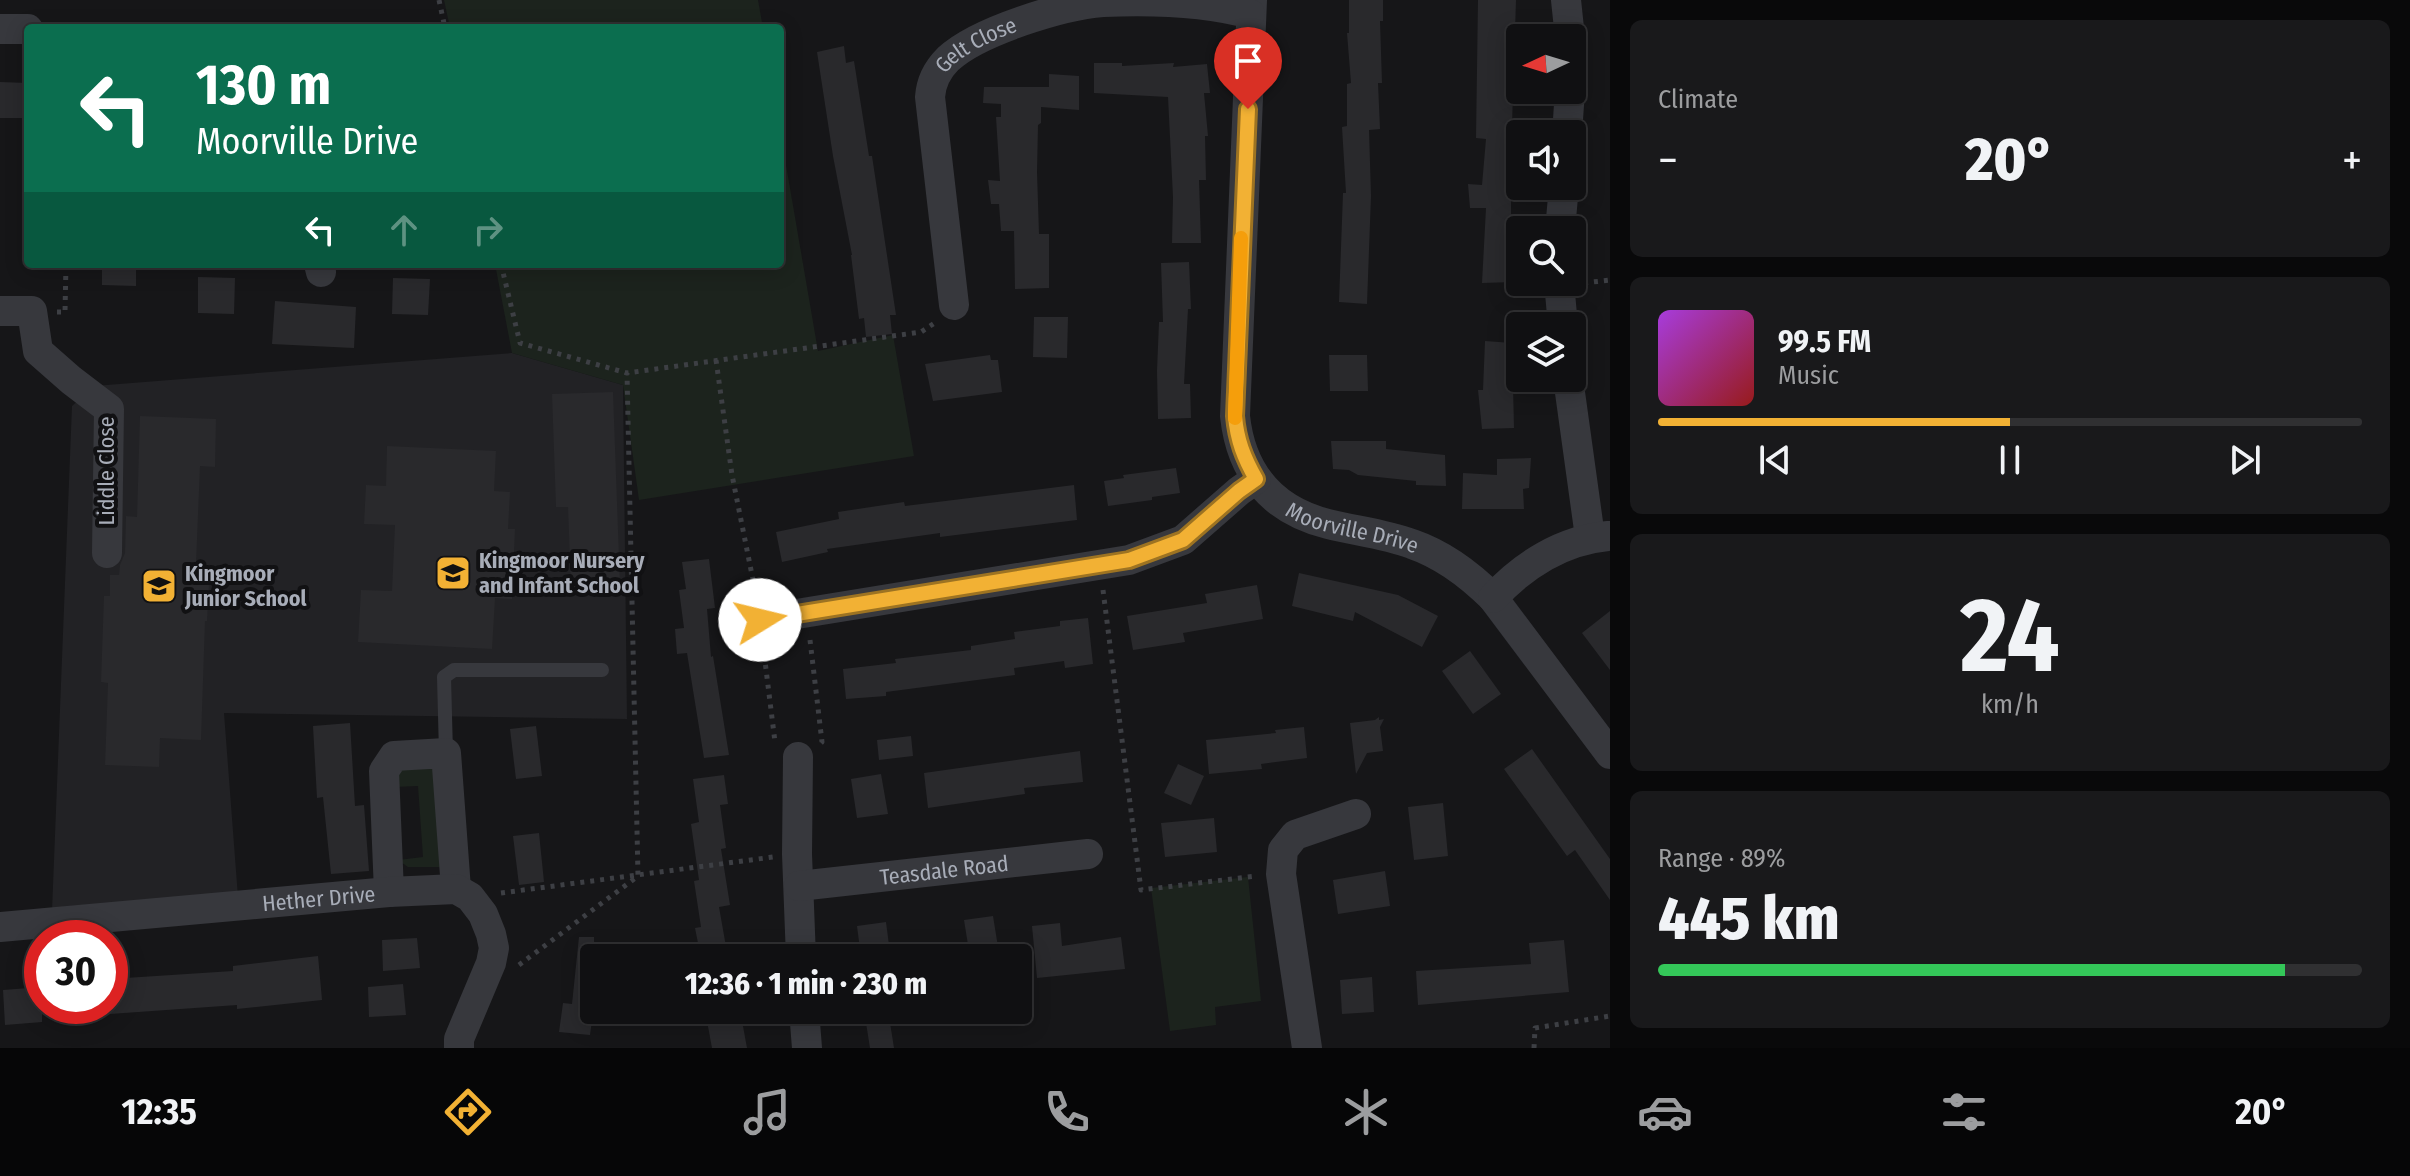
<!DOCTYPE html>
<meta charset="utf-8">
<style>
:root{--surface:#101012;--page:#19191b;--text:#f1f3f6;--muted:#9c9d9f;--line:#303032;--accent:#f2b134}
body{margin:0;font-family:"Fira Sans Condensed",sans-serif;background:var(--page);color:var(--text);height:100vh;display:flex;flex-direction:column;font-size:30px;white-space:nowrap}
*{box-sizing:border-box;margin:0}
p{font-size:26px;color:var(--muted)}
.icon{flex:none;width:44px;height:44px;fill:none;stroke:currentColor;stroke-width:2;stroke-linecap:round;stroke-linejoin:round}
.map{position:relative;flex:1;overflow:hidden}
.sheet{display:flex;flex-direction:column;gap:20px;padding:20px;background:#09090a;width:800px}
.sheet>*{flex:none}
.top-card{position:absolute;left:24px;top:24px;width:760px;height:244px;border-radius:8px;box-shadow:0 4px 20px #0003,0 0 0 2px var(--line);background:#0b6e4f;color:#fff;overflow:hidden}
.needle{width:52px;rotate:266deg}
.buttons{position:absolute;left:1506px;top:24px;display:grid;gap:16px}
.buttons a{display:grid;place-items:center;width:80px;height:80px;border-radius:8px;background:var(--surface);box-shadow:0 4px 20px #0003,0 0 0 2px var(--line);font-size:40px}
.speed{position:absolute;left:24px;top:920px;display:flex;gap:16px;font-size:40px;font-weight:700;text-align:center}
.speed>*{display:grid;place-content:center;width:104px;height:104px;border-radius:50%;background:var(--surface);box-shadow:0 4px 20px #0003,0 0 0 2px var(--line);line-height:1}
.speed .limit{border:12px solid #d22;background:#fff;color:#111}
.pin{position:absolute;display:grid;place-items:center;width:68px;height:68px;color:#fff;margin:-82px -34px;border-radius:50% 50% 50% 0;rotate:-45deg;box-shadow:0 0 8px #0007}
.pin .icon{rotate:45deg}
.me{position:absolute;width:88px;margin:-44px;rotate:81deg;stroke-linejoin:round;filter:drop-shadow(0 0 6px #0008)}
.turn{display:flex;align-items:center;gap:28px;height:168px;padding:0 40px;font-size:36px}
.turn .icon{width:104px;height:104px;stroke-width:2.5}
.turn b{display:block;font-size:56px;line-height:68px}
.lanes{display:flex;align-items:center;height:76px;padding:0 40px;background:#0003;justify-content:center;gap:40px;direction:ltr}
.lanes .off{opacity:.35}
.big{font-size:60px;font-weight:800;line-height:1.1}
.sheet .tile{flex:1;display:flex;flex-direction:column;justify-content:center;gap:12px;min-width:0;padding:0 28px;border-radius:12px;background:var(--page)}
.sheet .dial{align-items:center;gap:0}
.dial b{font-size:104px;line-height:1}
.song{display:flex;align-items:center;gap:24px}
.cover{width:96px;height:96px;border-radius:12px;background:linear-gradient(135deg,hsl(280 70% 55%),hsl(0 70% 35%))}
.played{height:8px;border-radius:4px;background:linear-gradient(90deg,var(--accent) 50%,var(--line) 50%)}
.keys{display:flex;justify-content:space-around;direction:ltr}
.heat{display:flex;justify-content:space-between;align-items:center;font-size:44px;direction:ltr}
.charge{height:12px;border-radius:6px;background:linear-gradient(90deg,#34c759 89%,var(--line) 0)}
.trip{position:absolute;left:580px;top:944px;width:452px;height:80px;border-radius:8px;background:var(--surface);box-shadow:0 4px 20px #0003,0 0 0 2px var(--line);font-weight:800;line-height:80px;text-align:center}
.dock{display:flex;height:128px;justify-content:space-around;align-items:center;background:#060607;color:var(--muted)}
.dock .icon{width:56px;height:56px}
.dock .on{color:var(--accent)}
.dock b{font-size:36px;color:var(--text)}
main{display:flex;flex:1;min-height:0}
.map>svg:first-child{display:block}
</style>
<main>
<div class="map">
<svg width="1610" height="1048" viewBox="0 0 1610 1048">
<rect width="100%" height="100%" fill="#161618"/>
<polygon fill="#222225" points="512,353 623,385 627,719 224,713 238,897 52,911 72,406 94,386"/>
<g fill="#1c231d">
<polygon points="444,0 758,0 763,28 450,28"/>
<polygon points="780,130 818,351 893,335 914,456 639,500 623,385 512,353 495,264 780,264"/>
<polygon points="402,768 432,768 441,782 441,867 408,867 398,860 423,857 418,786 393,787"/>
<polygon points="1248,877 1261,1001 1215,1007 1216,1025 1170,1031 1151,888"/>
</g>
<g fill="#29292c">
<polygon points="1349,0 1383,0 1383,21 1380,21 1382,83 1378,83 1380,129 1369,130 1371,196 1367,304 1339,302 1343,193 1346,193 1342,127 1347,126 1347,84 1351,83 1347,33 1349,33"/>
<polygon points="1478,0 1516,0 1511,156 1511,214 1516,214 1514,282 1482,283 1486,208 1470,208 1468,184 1482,185 1486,139 1476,138"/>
<polygon points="844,46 846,63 854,61 869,156 872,156 896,315 890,315 892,334 866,337 864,318 859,319 851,255 852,255 833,156 817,52"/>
<polygon points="1094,63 1122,63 1122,66 1174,63 1173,67 1207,64 1210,93 1204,93 1208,136 1205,136 1206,180 1199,180 1201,243 1172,243 1173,197 1168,97 1094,93"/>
<polygon points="1049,74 1079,76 1079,110 1041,107 1041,123 1038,125 1037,172 1039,234 1049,234 1049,288 1015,289 1014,231 1001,231 999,204 991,204 988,180 1000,181 996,117 1001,117 1001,104 983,103 984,87 1049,87"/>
<polygon points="0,82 28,83 28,118 0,118"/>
<polygon points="1189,262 1191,309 1188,309 1184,384 1190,384 1191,418 1158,419 1157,371 1159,322 1163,322 1161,263"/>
<polygon points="102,264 136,264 136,286 102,285"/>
<polygon points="198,277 235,278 234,314 198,313"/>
<polygon points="393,278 430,279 428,315 392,314"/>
<polygon points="275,301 356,307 354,348 272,344"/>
<polygon points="1034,317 1068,317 1067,358 1033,357"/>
<polygon points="1485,341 1512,343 1514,428 1482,429 1478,390 1483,390"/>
<polygon points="990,355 991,360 998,360 1002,392 933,401 925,364"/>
<polygon points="1329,355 1367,355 1368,391 1330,391"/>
<polygon points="613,392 620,585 571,587 568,507 556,507 552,394"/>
<polygon points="140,416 216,419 215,467 200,466 196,564 210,565 207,621 205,621 201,740 160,738 159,767 105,765 108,683 101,682 104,596 110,596 110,575 119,575 120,565 125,553 126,516 137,517"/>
<polygon points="1331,441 1386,441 1386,449 1445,455 1446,486 1416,485 1416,481 1358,475 1349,470 1333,469"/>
<polygon points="387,446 496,451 494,491 510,492 508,529 515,529 512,599 495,598 492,649 358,642 361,590 392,591 395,525 364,524 366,485 386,486"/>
<polygon points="1531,458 1529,488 1523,489 1524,509 1462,509 1463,473 1497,475 1497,459"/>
<polygon points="1176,468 1180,493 1152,497 1152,500 1108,506 1104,481 1124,478 1123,475"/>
<polygon points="1074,485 1077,520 940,537 940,533 827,549 828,552 782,562 776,532 839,519 838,512 904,502 905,506"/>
<polygon points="709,559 715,608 707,609 711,657 713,656 729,755 704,758 687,653 677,654 675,629 684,628 679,590 686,589 682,562"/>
<polygon points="1299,573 1398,595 1438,616 1422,647 1355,612 1353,621 1292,606"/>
<polygon points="1257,585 1263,619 1183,633 1185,642 1133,650 1127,616 1207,603 1205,594"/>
<polygon points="1610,611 1610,670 1582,633"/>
<polygon points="1088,618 1093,664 1065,668 1064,661 1014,668 1015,675 886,692 886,696 846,699 843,669 896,663 895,659 971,650 971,646 1015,639 1014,632 1060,626 1060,621"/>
<polygon points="1470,651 1501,694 1473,714 1442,671"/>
<polygon points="1379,717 1379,720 1384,719 1380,727 1383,751 1367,753 1356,774 1350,723 1375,720"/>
<polygon points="350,723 355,806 364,805 369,871 331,874 323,797 317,798 313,726"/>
<polygon points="536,726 542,776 516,779 510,729"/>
<polygon points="1304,727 1307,758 1261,764 1262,769 1209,774 1206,740 1276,733 1275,730"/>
<polygon points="911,736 913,756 879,760 877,740"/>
<polygon points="1532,749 1610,859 1610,900 1575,850 1567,856 1504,769"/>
<polygon points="1080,751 1083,782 1024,788 1025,794 928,808 924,773"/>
<polygon points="1178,764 1204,776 1191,805 1164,793"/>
<polygon points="881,774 888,814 857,818 851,779"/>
<polygon points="724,775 728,804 720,805 726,848 721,849 730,905 719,907 728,958 701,958 695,928 701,927 694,881 699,880 691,824 699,822 693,779"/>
<polygon points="1443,803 1448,856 1414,860 1408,807"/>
<polygon points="1214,818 1217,852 1165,857 1161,823"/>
<polygon points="539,833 544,882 519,885 513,836"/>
<polygon points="1385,871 1390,906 1338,914 1333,880"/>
<polygon points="993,916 998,947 969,951 964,920"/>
<polygon points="886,922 890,953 861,957 857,926"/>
<polygon points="1060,923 1062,946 1121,937 1125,969 1037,978 1032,926"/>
<polygon points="579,937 594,937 594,1006 590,1035 559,1032 563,1003 572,1004"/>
<polygon points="417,938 420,968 383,971 382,940"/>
<polygon points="1564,940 1569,992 1418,1005 1416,971 1531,964 1529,943"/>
<polygon points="318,956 322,1000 237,1009 237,1005 110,1014 110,979 233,971 233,966"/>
<polygon points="1372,977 1374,1012 1342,1014 1340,980"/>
<polygon points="403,984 406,1015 369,1017 368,987"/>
<polygon points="42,987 42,1022 5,1025 3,990"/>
<polygon points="705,1010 740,1010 747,1048 712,1048"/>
<polygon points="864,1010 888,1010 894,1048 870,1048"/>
</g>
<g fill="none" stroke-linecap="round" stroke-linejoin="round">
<g stroke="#3d3f44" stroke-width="5" stroke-dasharray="4 6" stroke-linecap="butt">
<polyline points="439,0 445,28"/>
<polyline points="501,264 520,343 627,373 921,332 936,322"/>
<polyline points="1584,283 1610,280"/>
<polyline points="57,312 65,312 66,264"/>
<polyline points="716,360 732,475 756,595"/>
<polyline points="1103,590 1141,890 1256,876"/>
<polyline points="810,640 822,742 820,744"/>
<polyline points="763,645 775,742"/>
<polyline points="501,893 773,857"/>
<polyline points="519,965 638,876 627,373"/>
<polyline points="1534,1048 1535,1028 1610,1016"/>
</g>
<polyline stroke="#37383d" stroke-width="14" points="446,753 444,677 454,670 602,670"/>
<g stroke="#37383d" stroke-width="30">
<path id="s1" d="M 1252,0 L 1235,416 C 1241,473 1272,510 1328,524 C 1356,531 1385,534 1412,544 C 1444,555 1469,574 1493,598 L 1610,754"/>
<polyline points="1566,0 1570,38"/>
<polyline points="0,29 28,29"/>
<polyline points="1567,134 1570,90"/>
<polyline points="1560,230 1564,186"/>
<polyline points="319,264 321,272"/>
<polyline points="1559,282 1563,326"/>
<path id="s2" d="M 954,305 L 930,97 C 931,82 937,70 948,59 C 978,31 1063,5 1103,2 C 1151,0 1204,1 1250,14"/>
<polyline points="0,311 32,311 38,351 71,380 109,409 107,553"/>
<polyline points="1568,378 1590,537"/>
<path d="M 1493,598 C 1523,565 1563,540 1608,536"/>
<polyline points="760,620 1129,560 1183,540 1239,491 1256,479"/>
<polyline points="798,757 797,854 801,958"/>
<path id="s3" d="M 799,886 L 1088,854"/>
<polyline points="389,892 384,771 394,756 446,753 456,889"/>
<path id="s4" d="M 0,927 L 389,892 L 456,889 L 470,897 L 483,914 L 491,934 L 494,948 L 491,963 L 459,1039 L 459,1048"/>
<polyline points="804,1010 807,1048"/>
<polyline points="1307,1048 1281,874 1283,850 1295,835 1356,814"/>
</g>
</g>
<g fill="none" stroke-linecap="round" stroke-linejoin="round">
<defs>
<path id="route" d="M 760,620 L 1129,560 L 1183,540 L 1239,491 L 1256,479 C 1244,458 1237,440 1235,416 L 1248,109"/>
</defs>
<use href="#route" stroke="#9d7322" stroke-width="20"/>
<use href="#route" stroke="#f2b134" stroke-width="14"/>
<polyline stroke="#f59e0b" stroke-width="14" points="1235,418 1241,238"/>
</g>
<defs>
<symbol id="school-square" viewBox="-11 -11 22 22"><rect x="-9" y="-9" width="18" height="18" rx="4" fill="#f2b134" stroke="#111113"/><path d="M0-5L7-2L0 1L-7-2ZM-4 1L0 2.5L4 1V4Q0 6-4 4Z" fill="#111"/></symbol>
</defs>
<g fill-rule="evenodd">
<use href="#school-square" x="433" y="553" width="40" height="40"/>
<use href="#school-square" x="139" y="566" width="40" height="40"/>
</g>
<g text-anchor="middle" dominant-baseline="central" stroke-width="8" stroke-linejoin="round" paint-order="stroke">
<g font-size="22" fill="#a8adb8" stroke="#111113">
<text stroke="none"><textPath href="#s2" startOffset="284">Gelt Close</textPath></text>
<text transform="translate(106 471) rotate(-90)">Liddle Close</text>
<text stroke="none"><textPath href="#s1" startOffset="594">Moorville Drive</textPath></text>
<text stroke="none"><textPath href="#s3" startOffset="146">Teasdale Road</textPath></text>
<text stroke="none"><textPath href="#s4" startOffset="320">Hether Drive</textPath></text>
</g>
<g font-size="22" font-weight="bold" fill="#a8adb8" stroke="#111113" text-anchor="start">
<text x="479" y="560">Kingmoor Nursery<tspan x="479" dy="25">and Infant School</tspan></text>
<text x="185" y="573">Kingmoor<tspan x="185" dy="25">Junior School</tspan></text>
</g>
</g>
</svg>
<div class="buttons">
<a><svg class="needle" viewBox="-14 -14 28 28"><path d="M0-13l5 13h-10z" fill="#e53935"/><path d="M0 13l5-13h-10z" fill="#9c9d9f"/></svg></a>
<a><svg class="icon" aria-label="sound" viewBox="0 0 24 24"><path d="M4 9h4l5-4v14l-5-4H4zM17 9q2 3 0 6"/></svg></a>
<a><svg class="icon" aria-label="search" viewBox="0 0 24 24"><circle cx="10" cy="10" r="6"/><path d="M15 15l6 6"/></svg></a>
<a><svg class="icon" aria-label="layers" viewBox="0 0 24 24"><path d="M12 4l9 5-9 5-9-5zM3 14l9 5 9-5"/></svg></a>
</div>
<div class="speed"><div class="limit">30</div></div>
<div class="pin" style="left:1248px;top:109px;background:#d93025"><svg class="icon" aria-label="arrive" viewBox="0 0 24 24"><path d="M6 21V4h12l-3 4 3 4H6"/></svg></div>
<svg class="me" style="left:760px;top:620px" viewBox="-20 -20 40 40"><circle r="19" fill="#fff"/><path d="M0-13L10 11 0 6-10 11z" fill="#f2b134"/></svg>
<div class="trip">12:36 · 1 min · 230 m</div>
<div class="top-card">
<div class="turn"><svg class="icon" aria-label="left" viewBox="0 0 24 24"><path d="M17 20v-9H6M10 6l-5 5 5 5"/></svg><div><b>130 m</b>Moorville Drive</div></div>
<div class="lanes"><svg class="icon" aria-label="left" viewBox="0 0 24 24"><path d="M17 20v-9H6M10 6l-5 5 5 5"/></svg><svg class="icon off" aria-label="ahead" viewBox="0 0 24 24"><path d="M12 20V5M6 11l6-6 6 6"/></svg><svg class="icon off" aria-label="right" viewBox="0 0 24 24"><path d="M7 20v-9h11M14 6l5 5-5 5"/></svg></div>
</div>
</div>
<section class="sheet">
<div class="tile"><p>Climate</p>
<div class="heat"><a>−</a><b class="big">20°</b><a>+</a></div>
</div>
<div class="tile">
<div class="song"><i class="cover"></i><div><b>99.5 FM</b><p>Music</p></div></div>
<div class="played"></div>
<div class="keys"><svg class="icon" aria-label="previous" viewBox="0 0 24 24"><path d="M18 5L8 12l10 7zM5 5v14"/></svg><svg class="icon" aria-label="pause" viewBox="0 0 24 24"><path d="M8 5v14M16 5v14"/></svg><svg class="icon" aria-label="next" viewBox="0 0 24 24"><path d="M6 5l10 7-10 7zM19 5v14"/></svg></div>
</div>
<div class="tile dial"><b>24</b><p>km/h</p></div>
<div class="tile"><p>Range · 89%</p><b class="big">445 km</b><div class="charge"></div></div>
</section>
</main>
<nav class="dock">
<b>12:35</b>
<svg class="icon on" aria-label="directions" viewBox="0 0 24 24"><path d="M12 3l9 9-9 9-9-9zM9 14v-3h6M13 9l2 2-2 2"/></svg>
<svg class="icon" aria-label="music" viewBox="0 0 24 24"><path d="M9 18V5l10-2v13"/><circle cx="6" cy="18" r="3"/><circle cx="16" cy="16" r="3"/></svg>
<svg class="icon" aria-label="phone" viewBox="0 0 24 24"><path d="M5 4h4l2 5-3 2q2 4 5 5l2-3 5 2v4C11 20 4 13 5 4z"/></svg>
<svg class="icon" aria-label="climate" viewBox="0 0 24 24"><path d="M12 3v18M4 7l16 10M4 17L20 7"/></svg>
<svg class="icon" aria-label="car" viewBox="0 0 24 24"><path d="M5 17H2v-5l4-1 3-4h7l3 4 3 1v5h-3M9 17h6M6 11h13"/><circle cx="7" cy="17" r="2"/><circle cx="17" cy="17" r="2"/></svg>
<svg class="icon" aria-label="filters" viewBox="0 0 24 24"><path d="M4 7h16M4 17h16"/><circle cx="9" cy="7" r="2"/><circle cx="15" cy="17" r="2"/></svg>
<b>20°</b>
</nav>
